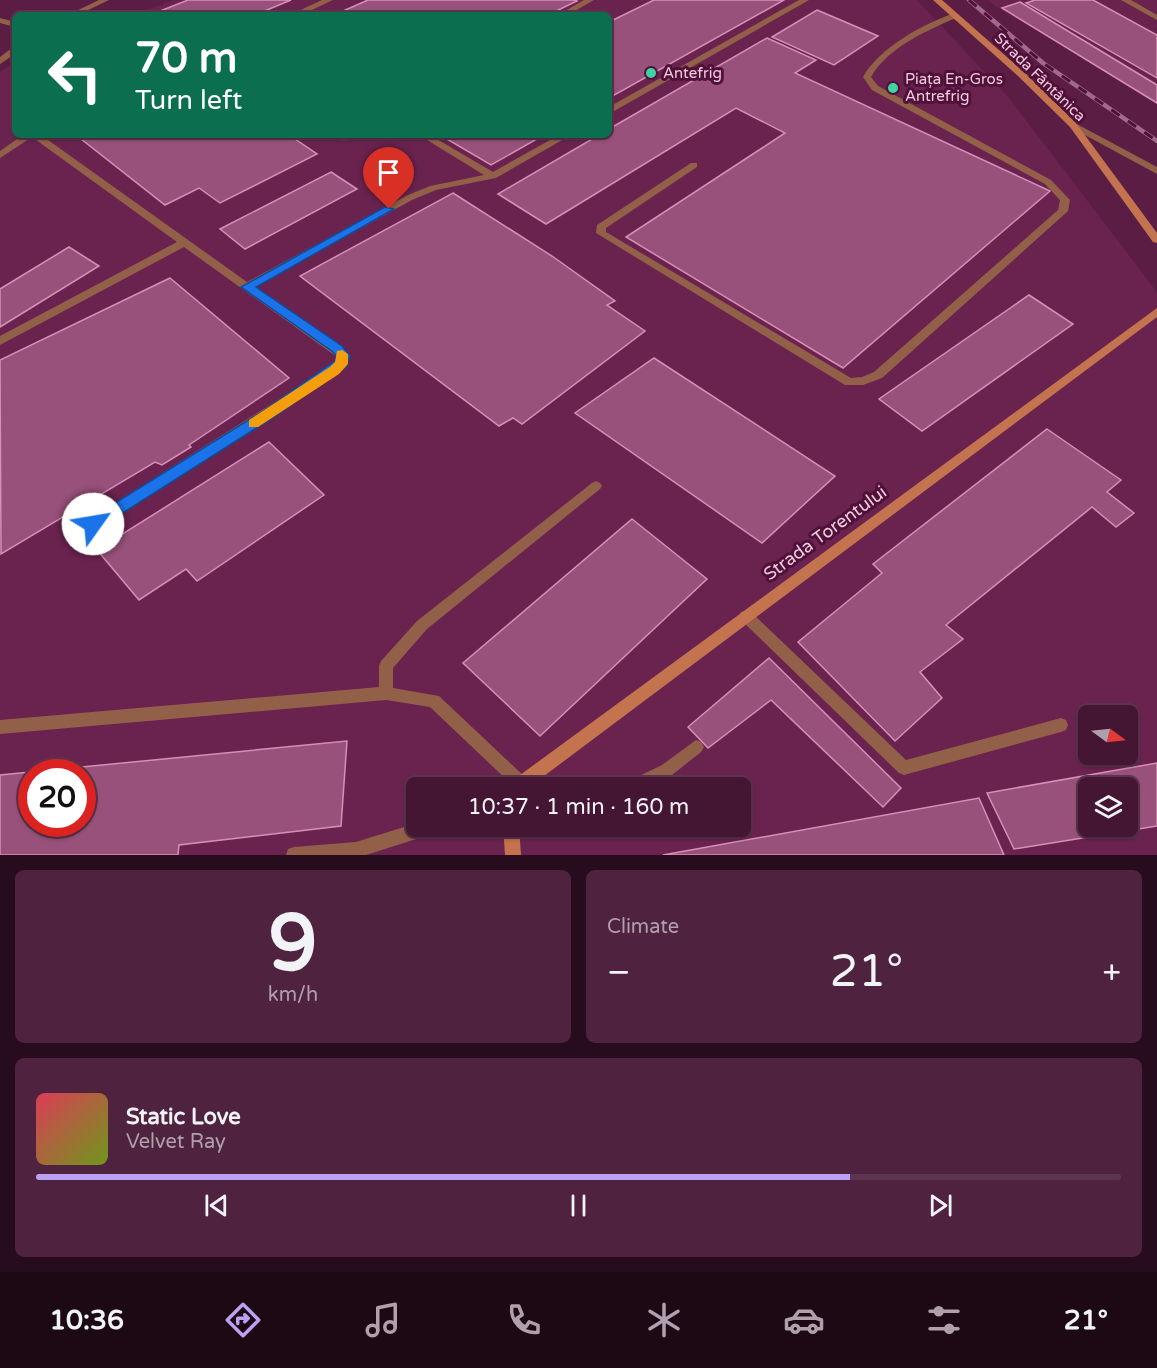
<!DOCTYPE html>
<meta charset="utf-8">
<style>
:root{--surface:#451633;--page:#4f233f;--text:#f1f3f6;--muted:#b09fac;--line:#5d354e;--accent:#bca0f2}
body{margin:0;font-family:"Varela Round",sans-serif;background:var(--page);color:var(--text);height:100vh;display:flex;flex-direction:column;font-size:22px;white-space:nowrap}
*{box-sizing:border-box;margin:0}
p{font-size:20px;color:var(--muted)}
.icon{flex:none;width:33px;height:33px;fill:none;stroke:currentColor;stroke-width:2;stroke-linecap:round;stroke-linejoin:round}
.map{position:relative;height:855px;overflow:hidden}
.details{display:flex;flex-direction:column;gap:15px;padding:15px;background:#260c1c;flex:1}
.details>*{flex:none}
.top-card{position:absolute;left:12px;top:12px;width:600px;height:126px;border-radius:9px;box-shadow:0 2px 4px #0004,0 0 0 2px var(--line);background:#0b6e4f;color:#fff;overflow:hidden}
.needle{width:39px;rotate:105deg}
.fabs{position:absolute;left:1078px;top:705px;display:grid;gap:12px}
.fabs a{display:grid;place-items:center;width:60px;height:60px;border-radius:9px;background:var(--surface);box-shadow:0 2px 4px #0004,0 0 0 2px var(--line);font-size:30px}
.speed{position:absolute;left:18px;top:759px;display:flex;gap:12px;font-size:30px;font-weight:700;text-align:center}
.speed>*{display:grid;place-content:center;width:78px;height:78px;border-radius:50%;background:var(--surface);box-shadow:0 2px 4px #0004,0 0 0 2px var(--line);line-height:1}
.speed .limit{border:9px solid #d22;background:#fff;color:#111}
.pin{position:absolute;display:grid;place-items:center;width:51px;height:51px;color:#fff;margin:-62px -26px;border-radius:50% 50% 50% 0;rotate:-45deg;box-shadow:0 0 6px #0007}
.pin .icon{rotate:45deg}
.me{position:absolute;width:66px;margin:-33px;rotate:58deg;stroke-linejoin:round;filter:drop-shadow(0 0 4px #0008)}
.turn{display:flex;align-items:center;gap:21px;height:126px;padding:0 24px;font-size:27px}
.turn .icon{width:78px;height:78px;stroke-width:2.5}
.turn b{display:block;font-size:42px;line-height:51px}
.big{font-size:45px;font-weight:600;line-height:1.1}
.details .tile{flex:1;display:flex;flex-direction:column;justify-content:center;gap:9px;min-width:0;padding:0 21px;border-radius:9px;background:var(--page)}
.details .dial{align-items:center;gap:0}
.dial b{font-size:78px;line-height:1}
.song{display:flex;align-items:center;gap:18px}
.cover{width:72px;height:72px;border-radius:9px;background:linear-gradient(135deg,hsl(350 70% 55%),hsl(80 70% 35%))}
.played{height:6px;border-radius:3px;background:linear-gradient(90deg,var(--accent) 75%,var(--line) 75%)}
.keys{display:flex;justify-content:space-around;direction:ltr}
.heat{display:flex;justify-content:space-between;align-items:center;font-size:33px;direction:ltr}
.details .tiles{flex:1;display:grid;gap:15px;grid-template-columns:1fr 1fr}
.tile:last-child{grid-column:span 2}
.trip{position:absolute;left:406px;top:777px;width:345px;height:60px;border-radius:9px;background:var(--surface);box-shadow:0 2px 4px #0004,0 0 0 2px var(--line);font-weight:600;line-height:60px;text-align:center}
.tab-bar{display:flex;height:96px;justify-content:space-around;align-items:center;background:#1c0914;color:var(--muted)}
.tab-bar .icon{width:42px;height:42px}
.tab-bar .selected{color:var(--accent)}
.tab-bar b{font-size:27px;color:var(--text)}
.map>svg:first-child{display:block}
</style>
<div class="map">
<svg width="1157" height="855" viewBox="0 0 1157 855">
<rect width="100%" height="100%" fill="#5c1d44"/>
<g fill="#6a234f" fill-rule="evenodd">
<path d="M 173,0 L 917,0 L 1009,98 L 1157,292 L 1157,855 L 0,855 L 0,72 L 15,61 L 15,135 L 609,135 L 609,15 L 134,15 ZM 1089,716 L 1128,716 L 1128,754 L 1089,754 ZM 32,772 L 82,772 L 82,824 L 32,824 ZM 417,788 L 741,788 L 741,826 L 417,826 ZM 1089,788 L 1128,788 L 1128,826 L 1089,826 Z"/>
<polygon points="988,0 1157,0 1157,103 995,6"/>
</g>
<g fill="#98517a" stroke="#d88eb7" stroke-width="1.5" fill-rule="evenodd">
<polygon points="188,0 291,0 255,15 150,15"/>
<polygon points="368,0 575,0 577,1 548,15 499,15 494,12 488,15 334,15"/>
<polygon points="654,0 784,0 609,98 609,22"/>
<polygon points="1035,0 1093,0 1157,35 1157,78 1026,3"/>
<polygon points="1020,2 1157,85 1157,103 1002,8"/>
<polygon points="817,10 878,36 834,65 772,37"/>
<polygon points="767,38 816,60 795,73 1050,191 843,368 626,237 785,133 736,108 546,224 498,194 599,135 609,135 609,129"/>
<polygon points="76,135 289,135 317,154 220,203 199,188 165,205"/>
<polygon points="440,135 544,135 491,165"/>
<polygon points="331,172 357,189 245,249 220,229"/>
<polygon points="453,193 552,256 615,301 607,305 645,331 522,424 513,418 499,426 300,276"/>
<polygon points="69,247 99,266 0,327 0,289"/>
<polygon points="170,278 289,378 189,445 191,447 162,465 155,462 1,554 0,360"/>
<polygon points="1029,295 1073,324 922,431 879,399"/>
<polygon points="654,358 835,476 762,543 575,413"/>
<polygon points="1047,429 1121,480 1107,492 1134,513 1116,527 1092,507 946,625 963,639 920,672 942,698 895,741 798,642 882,573 873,564"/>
<polygon points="269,442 324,495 197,581 186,569 139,600 97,550"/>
<polygon points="632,519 707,579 540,736 463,663"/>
<polygon points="769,658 901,788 883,807 771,700 708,748 688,727"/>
<path d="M 347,741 L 341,826 L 179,845 L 178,855 L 0,855 L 0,775 ZM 32,772 L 82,772 L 82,824 L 32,824 Z"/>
<path d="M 1157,763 L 1157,826 L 1014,849 L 987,793 ZM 1089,788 L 1128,788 L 1128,826 L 1089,826 Z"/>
<polygon points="979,798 1004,855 663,855"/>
</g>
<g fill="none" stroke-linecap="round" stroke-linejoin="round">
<g fill="#926048" fill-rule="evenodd">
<polygon points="322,0 333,0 301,15 290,15"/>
<polygon points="584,0 594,0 568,15 558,15"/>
<polygon points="799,0 809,0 609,114 609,107"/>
<polygon points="1121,0 1131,0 1157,15 1157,20"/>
<path d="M 955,13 L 959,15 L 958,17 C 928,30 888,47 871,77 L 878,86 L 1051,180 L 1070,200 L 1068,211 L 882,378 L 863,385 L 845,385 L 596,233 L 597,225 L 691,163 L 697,163 L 697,167 L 606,228 L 606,232 L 851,378 L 862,377 L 874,372 L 1058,210 L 1060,200 L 1045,184 L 872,90 L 863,77 C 879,48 924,23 955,13 Z"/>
<polygon points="0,18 15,22 15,27 0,23"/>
<polygon points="12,48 15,48 15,54 0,64 0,57"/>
<polygon points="23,135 41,135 247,282 406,196 430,186 484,175 419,135 430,135 493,172 559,135 571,135 496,178 436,190 412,200 255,287 347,353 349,356 345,367 93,529 88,528 87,524 88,520 330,367 336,362 337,357 184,247 0,345 0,336 177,242 32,137 0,158 0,151"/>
<path d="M 324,135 L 363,135 C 352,142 335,142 324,135 Z"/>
<polygon points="596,481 600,483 602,486 600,489 427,629 393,668 393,688 439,696 526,778 529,783 527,788 503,788 508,781 430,707 386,700 0,734 0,720 379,687 379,666 381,661 417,621 592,483"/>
<polygon points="746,610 751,612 906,760 1061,718 1066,720 1068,725 1066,730 1061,732 904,775 899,773 741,620 739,616 741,612"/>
<polygon points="696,740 701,742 704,747 701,752 672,775 647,788 622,788 625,783 662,765"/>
<polygon points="417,823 417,826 440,826 438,832 432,834 366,855 286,855 288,849 294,847 356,842"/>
</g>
<g fill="#926048" fill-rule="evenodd">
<polygon points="99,0 109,0 78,15 68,15"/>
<polygon points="1073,122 1157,167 1157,174 1070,127 1070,123"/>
</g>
<g fill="#c3734d" fill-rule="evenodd">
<polygon points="933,0 942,0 1025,73 1076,123 1157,233 1157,243 1153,242 1070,127 1019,77"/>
<polygon points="1157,308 1157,317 528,788 512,788 516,778"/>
<polygon points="503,826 519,826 521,855 505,855"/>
</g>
<defs>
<polyline id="rail" points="969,0 1043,63 1157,141"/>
</defs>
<use href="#rail" stroke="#a06b8a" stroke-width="4.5"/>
<use href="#rail" stroke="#501139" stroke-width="3" stroke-dasharray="10" stroke-linecap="butt"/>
</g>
<polygon fill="#1a73e8" stroke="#114b97" stroke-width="1.5" points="385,207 394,209 256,287 342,346 350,356 346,367 269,420 99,528 88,528 86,524 88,520 260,413 335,361 337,357 333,352 241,287"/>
<polygon fill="#f59e0b" points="342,350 348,354 348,364 339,374 258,427 249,427 249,420 330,367 335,362 337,351"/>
<g fill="#40d4a2" stroke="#501139" stroke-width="2">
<circle cx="651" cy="73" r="6"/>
<circle cx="893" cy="88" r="6"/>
</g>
<g text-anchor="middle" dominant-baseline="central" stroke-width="6" stroke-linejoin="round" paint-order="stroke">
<g font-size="15" fill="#f2cadf" stroke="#501139" text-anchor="start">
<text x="663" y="73">Antefrig</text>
<text x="905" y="79">Piața En-Gros<tspan x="905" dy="17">Antrefrig</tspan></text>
</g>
<g font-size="15" fill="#f2cadf" stroke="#501139">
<text transform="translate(1040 77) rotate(44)">Strada Fântânica</text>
</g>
<g font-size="18" fill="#f2cadf" stroke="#501139">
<text transform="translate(825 533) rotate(-36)">Strada Torentului</text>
</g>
</g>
</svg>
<div class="fabs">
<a><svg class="needle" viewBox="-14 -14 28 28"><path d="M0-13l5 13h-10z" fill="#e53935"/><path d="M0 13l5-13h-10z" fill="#b09fac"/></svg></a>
<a><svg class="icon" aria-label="layers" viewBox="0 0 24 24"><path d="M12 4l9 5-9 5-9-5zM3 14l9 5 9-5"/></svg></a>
</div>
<div class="speed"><div class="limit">20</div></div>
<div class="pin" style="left:389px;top:209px;background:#d93025"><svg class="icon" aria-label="arrive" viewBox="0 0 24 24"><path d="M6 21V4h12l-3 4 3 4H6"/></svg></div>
<svg class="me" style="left:93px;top:524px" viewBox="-20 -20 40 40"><circle r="19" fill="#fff"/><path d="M0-13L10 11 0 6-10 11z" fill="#1a73e8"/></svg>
<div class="trip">10:37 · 1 min · 160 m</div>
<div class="top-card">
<div class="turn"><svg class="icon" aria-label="left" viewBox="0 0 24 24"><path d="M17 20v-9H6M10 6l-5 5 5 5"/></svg><div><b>70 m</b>Turn left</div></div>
</div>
</div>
<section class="details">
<div class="tiles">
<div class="tile dial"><b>9</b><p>km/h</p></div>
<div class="tile"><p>Climate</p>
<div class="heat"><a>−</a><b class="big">21°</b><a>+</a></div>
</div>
<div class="tile">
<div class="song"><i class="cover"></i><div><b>Static Love</b><p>Velvet Ray</p></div></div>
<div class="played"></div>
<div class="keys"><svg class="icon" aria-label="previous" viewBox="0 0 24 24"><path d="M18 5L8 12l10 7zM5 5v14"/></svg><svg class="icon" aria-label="pause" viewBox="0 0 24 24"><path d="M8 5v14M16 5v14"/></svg><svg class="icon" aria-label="next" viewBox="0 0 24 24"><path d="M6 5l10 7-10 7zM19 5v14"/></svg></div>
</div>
</div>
</section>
<nav class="tab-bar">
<b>10:36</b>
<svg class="icon selected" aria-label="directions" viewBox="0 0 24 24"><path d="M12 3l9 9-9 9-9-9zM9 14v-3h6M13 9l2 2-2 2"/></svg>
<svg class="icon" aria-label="music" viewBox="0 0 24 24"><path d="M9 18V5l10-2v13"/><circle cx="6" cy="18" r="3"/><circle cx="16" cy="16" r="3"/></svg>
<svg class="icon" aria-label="phone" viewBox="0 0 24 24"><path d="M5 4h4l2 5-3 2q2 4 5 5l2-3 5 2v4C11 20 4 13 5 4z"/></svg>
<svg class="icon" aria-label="climate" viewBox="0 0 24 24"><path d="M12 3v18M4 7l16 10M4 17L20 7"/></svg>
<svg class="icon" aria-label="car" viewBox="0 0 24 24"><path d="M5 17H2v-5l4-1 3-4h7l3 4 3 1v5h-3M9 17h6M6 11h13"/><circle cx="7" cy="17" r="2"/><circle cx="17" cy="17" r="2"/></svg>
<svg class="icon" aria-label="filters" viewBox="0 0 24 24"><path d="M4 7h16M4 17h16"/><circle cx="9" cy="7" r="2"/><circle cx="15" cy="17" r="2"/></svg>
<b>21°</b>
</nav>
